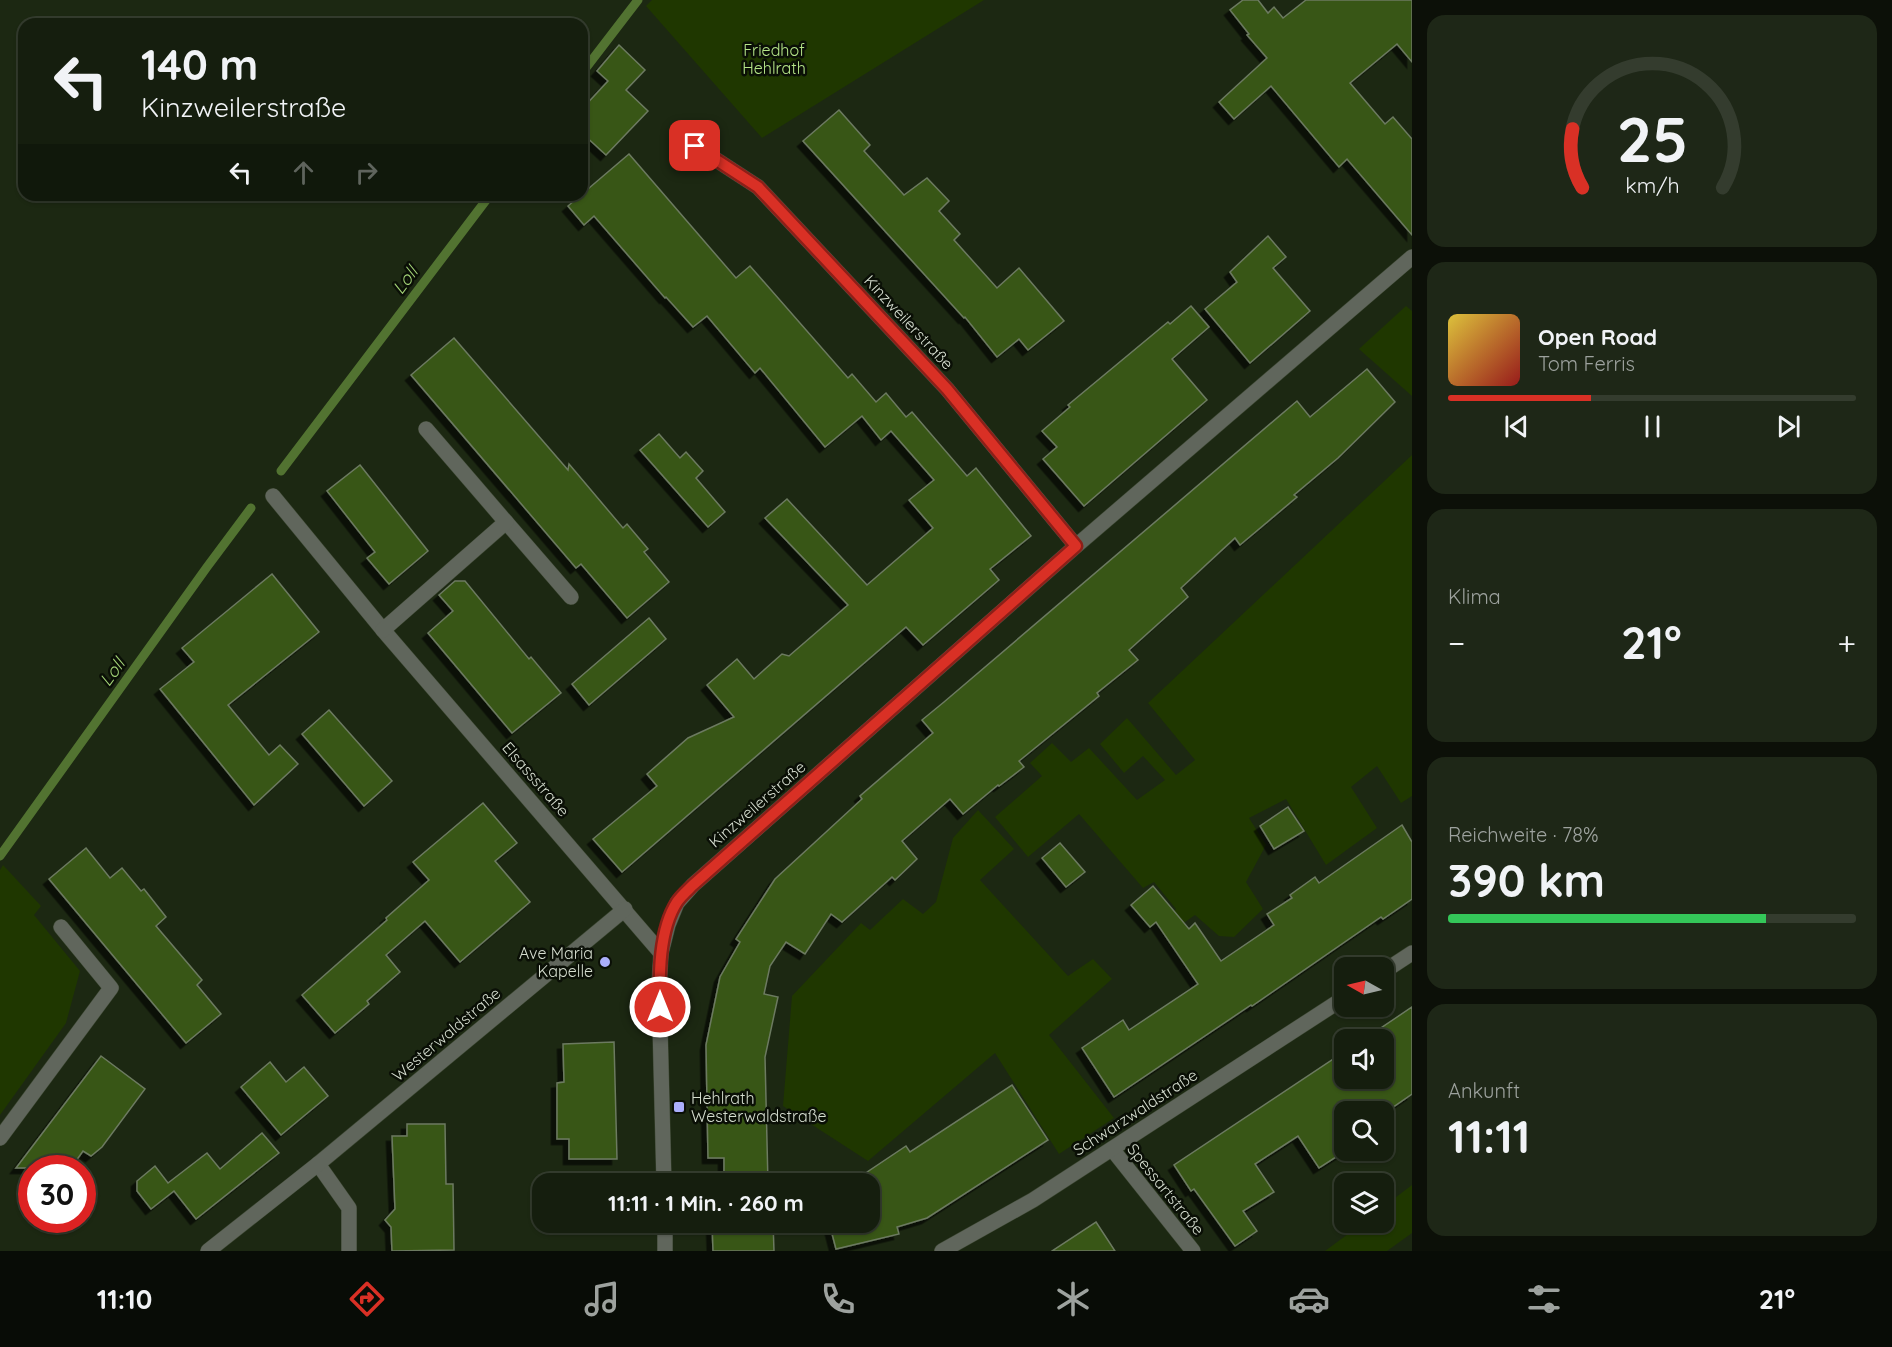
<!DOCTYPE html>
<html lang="de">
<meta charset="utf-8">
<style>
:root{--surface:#151e0e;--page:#1e2717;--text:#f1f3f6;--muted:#9da29e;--line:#343c2e;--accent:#d93025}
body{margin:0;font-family:Quicksand,sans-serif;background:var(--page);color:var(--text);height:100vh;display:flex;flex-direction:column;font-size:22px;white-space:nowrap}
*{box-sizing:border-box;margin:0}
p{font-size:20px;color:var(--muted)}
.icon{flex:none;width:33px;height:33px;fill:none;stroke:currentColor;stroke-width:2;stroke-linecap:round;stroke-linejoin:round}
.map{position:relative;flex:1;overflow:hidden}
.sheet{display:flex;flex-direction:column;gap:15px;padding:15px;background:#0c1008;width:480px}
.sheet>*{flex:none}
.banner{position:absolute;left:18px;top:18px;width:570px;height:183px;border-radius:18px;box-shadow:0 2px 4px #0004,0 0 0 2px var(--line);background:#151e0e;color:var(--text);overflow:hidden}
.needle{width:39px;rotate:278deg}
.fabs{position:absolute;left:1334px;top:957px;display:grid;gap:12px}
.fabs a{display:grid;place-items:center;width:60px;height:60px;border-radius:12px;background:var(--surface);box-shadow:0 2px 4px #0004,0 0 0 2px var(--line);font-size:30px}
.speed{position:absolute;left:18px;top:1155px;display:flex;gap:12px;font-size:30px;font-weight:700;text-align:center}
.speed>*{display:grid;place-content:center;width:78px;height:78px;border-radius:50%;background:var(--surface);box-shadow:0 2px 4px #0004,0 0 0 2px var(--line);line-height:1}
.speed .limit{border:9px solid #d22;background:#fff;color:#111}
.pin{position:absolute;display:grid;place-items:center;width:51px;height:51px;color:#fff;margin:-26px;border-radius:12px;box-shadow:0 3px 9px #0006}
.me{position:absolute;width:66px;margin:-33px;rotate:0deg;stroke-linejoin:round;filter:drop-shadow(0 0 4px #0008)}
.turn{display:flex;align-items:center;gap:21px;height:126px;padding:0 24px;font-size:27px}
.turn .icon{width:78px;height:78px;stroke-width:2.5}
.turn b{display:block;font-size:42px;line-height:51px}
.lanes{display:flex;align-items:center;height:57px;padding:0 24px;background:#0003;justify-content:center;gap:30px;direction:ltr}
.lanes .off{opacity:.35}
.big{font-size:45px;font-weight:700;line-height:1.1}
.sheet .tile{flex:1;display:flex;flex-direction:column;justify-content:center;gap:9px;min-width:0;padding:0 21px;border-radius:18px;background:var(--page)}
.sheet .dial{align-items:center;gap:0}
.dial svg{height:156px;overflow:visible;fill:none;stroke:var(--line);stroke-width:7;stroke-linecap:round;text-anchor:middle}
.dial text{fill:var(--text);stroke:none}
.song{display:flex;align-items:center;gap:18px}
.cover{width:72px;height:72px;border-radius:9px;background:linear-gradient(135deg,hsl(50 70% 55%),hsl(0 70% 35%))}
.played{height:6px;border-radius:3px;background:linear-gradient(90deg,var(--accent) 35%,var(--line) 35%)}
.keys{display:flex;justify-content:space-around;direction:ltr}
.heat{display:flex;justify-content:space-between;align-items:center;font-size:33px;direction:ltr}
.charge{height:9px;border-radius:4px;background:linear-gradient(90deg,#34c759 78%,var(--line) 0)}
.trip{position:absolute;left:532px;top:1173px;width:348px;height:60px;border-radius:18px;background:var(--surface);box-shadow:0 2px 4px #0004,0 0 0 2px var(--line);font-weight:700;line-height:60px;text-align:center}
.tab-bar{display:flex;height:96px;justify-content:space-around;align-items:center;background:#080c06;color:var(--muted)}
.tab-bar .icon{width:42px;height:42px}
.tab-bar .selected{color:var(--accent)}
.tab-bar b{font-size:27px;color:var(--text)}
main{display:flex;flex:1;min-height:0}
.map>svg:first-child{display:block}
</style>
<main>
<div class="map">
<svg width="1412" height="1251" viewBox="0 0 1412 1251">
<defs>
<filter id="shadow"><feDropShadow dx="-5.5" dy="5.5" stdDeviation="0" flood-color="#0009"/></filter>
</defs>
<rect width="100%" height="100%" fill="#1c2812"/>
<g fill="#1f3700">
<polygon points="652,0 984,0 762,138 646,6"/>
<polygon points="1406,306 1412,311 1412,396 1359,349"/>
<polygon points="1412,455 1412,796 1401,803 1377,766 1351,787 1377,828 1326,865 1286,799 1249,818 1266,845 1246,882 1263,909 1234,937 1219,936 1195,915 1178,927 1169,917 1176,909 1154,882 1143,888 1079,814 1028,857 995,817 1042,776 1030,763 1052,743 1071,762 1089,748 1137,800 1165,780 1143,756 1124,773 1100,744 1127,718 1176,775 1195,760 1148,703"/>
<polygon points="978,810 1014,849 980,880 1068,976 1093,959 1112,979 1049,1035 1114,1118 1059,1154 995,1053 868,1161 783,1106 792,996 861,923 870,930 903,899 923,914 936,902 953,838"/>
<polygon points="3,865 41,906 34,915 80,971 66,1023 0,1115 0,870"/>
<polygon points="1412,1185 1412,1233 1387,1251 1325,1251 1363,1223 1383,1222 1383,1207"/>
</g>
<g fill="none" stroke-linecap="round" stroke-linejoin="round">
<g stroke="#527331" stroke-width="9">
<polyline points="582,73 638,0"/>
<polyline points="281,471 490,195"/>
<polyline points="0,856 207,567 251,508"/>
</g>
</g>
<g fill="#385713" stroke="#6c7a61" stroke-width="1.5" filter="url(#shadow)">
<polygon points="1243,0 1258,0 1268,13 1274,7 1283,18 1306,0 1412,0 1412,62 1397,44 1350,83 1385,124 1393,117 1412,139 1412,235 1347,159 1339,167 1271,86 1234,119 1219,102 1267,58 1247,35 1249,34 1230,10"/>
<polygon points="619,45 645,70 626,90 648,111 606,155 582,133 582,109 608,81 597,71"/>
<polygon points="839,110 870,145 864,151 904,195 927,178 949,201 939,211 960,234 954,240 997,288 1019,268 1064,321 1028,350 1019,339 997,357 965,317 964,318 803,141"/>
<polygon points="629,154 736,278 750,266 848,378 852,374 876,402 886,393 906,417 912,412 967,476 976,468 1031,536 990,569 999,580 923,645 906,627 622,872 593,839 657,786 647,774 688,738 734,717 707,685 737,659 754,679 782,654 789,656 848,605 765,518 787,499 867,585 933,528 909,500 934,480 891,431 881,440 862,416 825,447 760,368 755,373 707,316 693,327 666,297 665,298 594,216 584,225 568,206"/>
<polygon points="1268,236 1286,257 1273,268 1310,311 1250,363 1205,309 1237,282 1230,272"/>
<polygon points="1191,306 1209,327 1172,359 1207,400 1084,506 1043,459 1057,447 1042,431 1070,407 1068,405 1168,322 1170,324"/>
<polygon points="454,338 568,470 569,464 623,528 627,524 648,549 644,552 669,582 627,618 581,564 576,568 411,375"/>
<polygon points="1367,369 1395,402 1338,458 1294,495 1297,497 1240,545 1235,538 1181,588 1188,597 1129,650 1138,660 1097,693 1099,696 1019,761 1024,767 999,786 998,785 963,814 950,799 902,841 917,859 895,880 892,877 842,922 831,914 805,954 786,942 770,966 764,994 778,997 765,1057 768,1184 724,1184 724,1158 708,1158 706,1045 720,977 740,942 736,939 775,879 862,799 860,796 933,733 922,720 944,702 1297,401 1310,417"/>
<polygon points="659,434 680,458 686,452 703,471 696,478 725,512 708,527 640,450"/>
<polygon points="360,465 428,551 389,584 367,558 375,552 327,491"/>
<polygon points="272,574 319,632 228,705 269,755 280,745 298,764 254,805 160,689 194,662 182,648"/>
<polygon points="455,581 465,581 529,659 531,657 561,693 512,733 428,633 453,611 439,595"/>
<polygon points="649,618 666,639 589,705 572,684"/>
<polygon points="329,710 392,781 364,806 302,734"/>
<polygon points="483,803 517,843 495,861 530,902 460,962 425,921 386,955 400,972 367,1001 369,1004 335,1033 302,995 387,920 386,918 429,880 413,862"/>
<polygon points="1288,807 1304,831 1274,849 1260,826"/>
<polygon points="1402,825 1412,842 1412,899 1383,919 1381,917 1252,1006 1251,1005 1114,1097 1082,1048 1123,1020 1129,1030 1198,984 1156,922 1150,927 1131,905 1153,886 1189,929 1195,923 1221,961 1274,925 1267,914 1292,898 1290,895 1315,877 1319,883"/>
<polygon points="1060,843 1085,872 1066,887 1042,858"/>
<polygon points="86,848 110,878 122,868 141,891 144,889 166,917 156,926 202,980 197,985 221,1014 186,1043 49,879"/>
<polygon points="1412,1007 1412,1094 1383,1114 1383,1112 1344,1112 1344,1150 1347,1150 1319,1168 1298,1136 1255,1164 1274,1192 1243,1211 1257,1231 1235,1246 1194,1189 1191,1191 1174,1165 1344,1052 1344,1078 1383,1078 1383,1040 1363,1040"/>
<polygon points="614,1042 617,1159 569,1159 569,1139 557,1139 557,1083 564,1082 563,1044"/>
<polygon points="101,1056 145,1089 102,1147 91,1156 83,1151 71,1168 16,1168"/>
<polygon points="270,1062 286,1082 304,1067 328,1096 281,1135 241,1087"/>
<polygon points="1012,1085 1048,1140 927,1218 897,1227 899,1234 836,1249 829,1222 870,1222 870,1184 832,1184 861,1176 906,1146 910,1152"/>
<polygon points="407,1124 445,1124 446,1184 453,1184 454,1250 392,1251 391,1227 385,1220 395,1209 392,1136 407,1136"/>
<polygon points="262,1133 279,1153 196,1219 174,1191 151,1209 137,1191 137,1181 155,1166 168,1183 207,1153 220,1169"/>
<polygon points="712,1222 773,1222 774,1251 713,1251"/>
<polygon points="1096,1222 1115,1251 1052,1251"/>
</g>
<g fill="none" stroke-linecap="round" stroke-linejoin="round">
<defs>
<g id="minor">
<polyline points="695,146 758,187 947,389 1076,546"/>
<polyline points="273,496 383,630 661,953"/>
<polyline points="506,522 571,597"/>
<polyline points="383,630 506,522 426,429"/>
<polyline points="1383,972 1412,953"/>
<polyline points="0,1138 111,988 61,927"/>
<polyline points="1112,1149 1193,1251"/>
<polyline points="318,1164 349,1208 349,1251"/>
<polyline points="664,1184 659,986 661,953 668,925 677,903 693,885 1076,546 1412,257"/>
<polyline points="665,1222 665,1251"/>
<polyline points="208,1251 318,1164 625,909"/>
<polyline points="942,1251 1033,1200 1344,998"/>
</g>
</defs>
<use href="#minor" stroke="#3a4530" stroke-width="16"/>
<use href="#minor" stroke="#60665c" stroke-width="15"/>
</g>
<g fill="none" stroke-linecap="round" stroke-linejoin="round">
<defs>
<path id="route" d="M 660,1007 C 659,975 659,930 677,902 C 681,896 688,890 693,885 L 1076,546 L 947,389 L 758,187 L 695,146"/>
</defs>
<use href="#route" stroke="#8d1f18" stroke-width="15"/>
<use href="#route" stroke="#d93025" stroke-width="10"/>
</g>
<g fill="#abaffb" stroke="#0a0f06" stroke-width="2">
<circle cx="605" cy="962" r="6"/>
<rect x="673" y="1101" width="12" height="12" rx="3"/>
</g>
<g text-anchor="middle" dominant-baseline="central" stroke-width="5" stroke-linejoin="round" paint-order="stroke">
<g font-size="16" fill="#b5e588" stroke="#0a0f06">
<text x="774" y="50">Friedhof<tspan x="774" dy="18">Hehlrath</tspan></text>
</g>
<g font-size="16" fill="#d5ddcf" stroke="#0a0f06">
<text transform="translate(909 322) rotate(47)">Kinzweilerstraße</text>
<text transform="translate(536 779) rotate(49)">Elsassstraße</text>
<text transform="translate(757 804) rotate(-41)">Kinzweilerstraße</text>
<text transform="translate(446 1034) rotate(-40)">Westerwaldstraße</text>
<text transform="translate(1135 1112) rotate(-33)">Schwarzwaldstraße</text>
<text transform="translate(1166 1189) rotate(51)">Spessartstraße</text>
</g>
<g font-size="16" fill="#d5ddcf" stroke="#0a0f06" text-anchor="end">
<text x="593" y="953">Ave Maria<tspan x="593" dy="18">Kapelle</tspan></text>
<text x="691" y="1098" text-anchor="start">Hehlrath<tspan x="691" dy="18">Westerwaldstraße</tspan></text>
</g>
<g font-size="18" font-style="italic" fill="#a3d377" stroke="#0a0f06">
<text transform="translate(405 280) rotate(-53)">Loll</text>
<text transform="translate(112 672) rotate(-54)">Loll</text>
</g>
</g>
</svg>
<div class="fabs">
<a><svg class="needle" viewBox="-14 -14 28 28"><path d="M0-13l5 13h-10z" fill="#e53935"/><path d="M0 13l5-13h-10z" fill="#9da29e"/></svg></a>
<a><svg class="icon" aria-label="sound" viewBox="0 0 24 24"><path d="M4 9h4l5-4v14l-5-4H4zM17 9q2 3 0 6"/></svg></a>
<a><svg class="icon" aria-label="search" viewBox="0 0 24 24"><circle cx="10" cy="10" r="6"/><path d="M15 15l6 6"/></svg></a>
<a><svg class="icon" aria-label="layers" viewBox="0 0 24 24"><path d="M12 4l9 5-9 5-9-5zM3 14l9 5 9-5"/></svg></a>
</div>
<div class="speed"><div class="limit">30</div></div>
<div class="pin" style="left:695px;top:146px;background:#d93025"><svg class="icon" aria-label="arrive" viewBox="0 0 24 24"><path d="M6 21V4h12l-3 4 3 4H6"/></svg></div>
<svg class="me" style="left:660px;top:1007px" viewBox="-20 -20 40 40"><circle r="17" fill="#d93025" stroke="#fff" stroke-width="3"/><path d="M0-11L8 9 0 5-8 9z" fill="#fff"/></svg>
<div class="trip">11:11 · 1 Min. · 260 m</div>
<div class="banner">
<div class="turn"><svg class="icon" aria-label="left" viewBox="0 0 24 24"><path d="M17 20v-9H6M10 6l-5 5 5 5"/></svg><div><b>140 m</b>Kinzweilerstraße</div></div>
<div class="lanes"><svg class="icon" aria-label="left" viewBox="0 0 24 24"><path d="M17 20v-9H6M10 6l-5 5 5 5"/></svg><svg class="icon off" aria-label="ahead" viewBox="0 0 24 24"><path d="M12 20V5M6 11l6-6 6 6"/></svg><svg class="icon off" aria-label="right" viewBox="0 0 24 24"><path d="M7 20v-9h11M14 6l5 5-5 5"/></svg></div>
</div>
</div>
<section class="sheet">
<div class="tile dial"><svg viewBox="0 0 100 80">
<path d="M14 69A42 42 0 1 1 86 69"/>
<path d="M14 69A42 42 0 0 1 9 39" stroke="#d93025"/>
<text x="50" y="56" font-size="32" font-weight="700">25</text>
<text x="50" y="72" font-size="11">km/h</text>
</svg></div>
<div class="tile">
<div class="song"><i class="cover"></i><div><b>Open Road</b><p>Tom Ferris</p></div></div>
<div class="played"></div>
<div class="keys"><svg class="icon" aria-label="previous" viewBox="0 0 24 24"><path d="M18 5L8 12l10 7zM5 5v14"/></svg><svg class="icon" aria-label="pause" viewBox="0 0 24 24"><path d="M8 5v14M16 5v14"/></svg><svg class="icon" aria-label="next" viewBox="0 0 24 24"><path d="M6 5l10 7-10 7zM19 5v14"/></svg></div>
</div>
<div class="tile"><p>Klima</p>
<div class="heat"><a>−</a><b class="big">21°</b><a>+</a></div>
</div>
<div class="tile"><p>Reichweite · 78%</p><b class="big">390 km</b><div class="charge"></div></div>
<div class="tile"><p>Ankunft</p><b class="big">11:11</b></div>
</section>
</main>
<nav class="tab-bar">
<b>11:10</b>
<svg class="icon selected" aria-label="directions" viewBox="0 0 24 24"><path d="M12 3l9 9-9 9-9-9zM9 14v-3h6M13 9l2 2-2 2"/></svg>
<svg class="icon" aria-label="music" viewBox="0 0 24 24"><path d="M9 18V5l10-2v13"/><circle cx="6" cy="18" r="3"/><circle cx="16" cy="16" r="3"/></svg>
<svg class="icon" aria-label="phone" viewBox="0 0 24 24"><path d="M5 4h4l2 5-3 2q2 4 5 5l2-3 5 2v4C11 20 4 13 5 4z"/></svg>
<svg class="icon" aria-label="climate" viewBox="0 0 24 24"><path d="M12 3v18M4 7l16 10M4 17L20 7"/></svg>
<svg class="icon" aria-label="car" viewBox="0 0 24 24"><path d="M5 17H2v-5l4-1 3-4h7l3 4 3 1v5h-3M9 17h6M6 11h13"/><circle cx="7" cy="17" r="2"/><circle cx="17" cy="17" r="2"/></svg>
<svg class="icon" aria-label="filters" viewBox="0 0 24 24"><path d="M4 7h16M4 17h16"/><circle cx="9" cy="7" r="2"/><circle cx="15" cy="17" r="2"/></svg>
<b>21°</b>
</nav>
